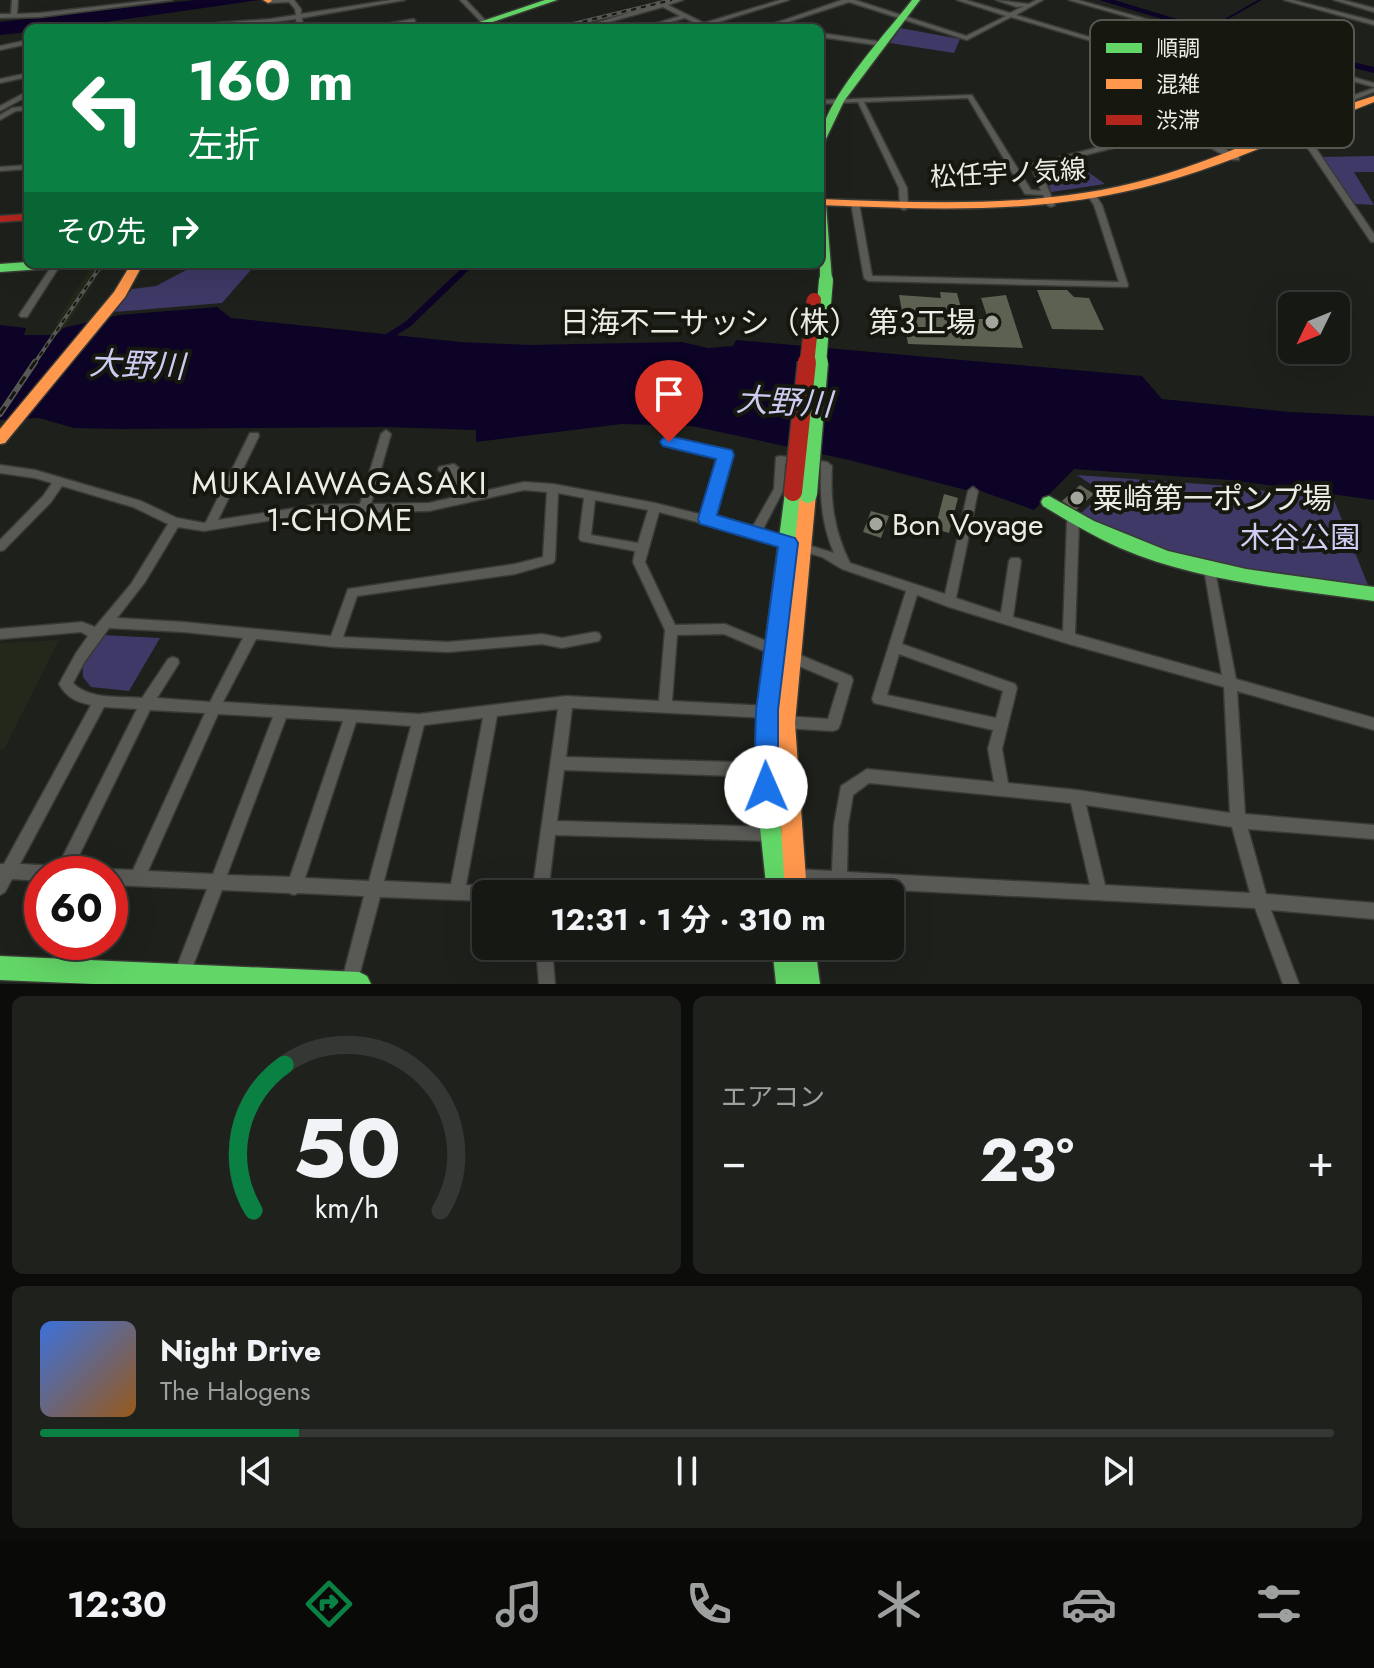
<!DOCTYPE html>
<html lang="ja">
<meta charset="utf-8">
<style>
:root{--surface:#161814;--page:#1f211d;--text:#f1f3f6;--muted:#9ea0a0;--line:#353734;--accent:#0b8043}
body{margin:0;font-family:Jost,"Noto Sans JP",sans-serif;background:var(--page);color:var(--text);height:100vh;display:flex;flex-direction:column;font-size:30px;white-space:nowrap}
*{box-sizing:border-box;margin:0}
p{font-size:26px;color:var(--muted)}
.icon{flex:none;width:44px;height:44px;fill:none;stroke:currentColor;stroke-width:2;stroke-linecap:round;stroke-linejoin:round}
.map{position:relative;height:984px;overflow:hidden}
.details{display:flex;flex-direction:column;gap:12px;padding:12px;background:#0c0d0b;flex:1}
.details>*{flex:none}
.top-card{position:absolute;left:24px;top:24px;width:800px;height:244px;border-radius:12px;box-shadow:0 8px 32px #0002,0 0 0 2px var(--line);background:#0b8043;color:#fff;overflow:hidden}
.needle{width:52px;rotate:227deg}
.controls{position:absolute;left:1278px;top:292px;display:grid;gap:16px}
.controls a{display:grid;place-items:center;width:72px;height:72px;border-radius:12px;background:var(--surface);box-shadow:0 8px 32px #0002,0 0 0 2px var(--line);font-size:40px}
.speed{position:absolute;left:24px;top:856px;display:flex;gap:16px;font-size:40px;font-weight:700;text-align:center}
.speed>*{display:grid;place-content:center;width:104px;height:104px;border-radius:50%;background:var(--surface);box-shadow:0 8px 32px #0002,0 0 0 2px var(--line);line-height:1}
.speed .limit{border:12px solid #d22;background:#fff;color:#111}
.pin{position:absolute;display:grid;place-items:center;width:68px;height:68px;color:#fff;margin:-82px -34px;border-radius:50% 50% 50% 0;rotate:-45deg;box-shadow:0 0 8px #0007}
.pin .icon{rotate:45deg}
.me{position:absolute;width:88px;margin:-44px;rotate:359deg;stroke-linejoin:round;filter:drop-shadow(0 0 6px #0008)}
.turn{display:flex;align-items:center;gap:28px;height:168px;padding:0 32px;font-size:36px}
.turn .icon{width:104px;height:104px;stroke-width:2.5}
.turn b{display:block;font-size:56px;line-height:68px}
.then{display:flex;align-items:center;height:76px;padding:0 32px;background:#0003;gap:16px;font-size:30px}
.big{font-size:60px;font-weight:700;line-height:1.1}
.details .card{flex:1;display:flex;flex-direction:column;justify-content:center;gap:12px;min-width:0;padding:0 28px;border-radius:12px;background:var(--page)}
.details .dial{align-items:center;gap:0}
.dial svg{height:208px;overflow:visible;fill:none;stroke:var(--line);stroke-width:7;stroke-linecap:round;text-anchor:middle}
.dial text{fill:var(--text);stroke:none}
.song{display:flex;align-items:center;gap:24px}
.cover{width:96px;height:96px;border-radius:12px;background:linear-gradient(135deg,hsl(220 70% 55%),hsl(30 70% 35%))}
.played{height:8px;border-radius:4px;background:linear-gradient(90deg,var(--accent) 20%,var(--line) 20%)}
.keys{display:flex;justify-content:space-around;direction:ltr}
.heat{display:flex;justify-content:space-between;align-items:center;font-size:44px;direction:ltr}
.details .tiles{flex:1;display:grid;gap:12px;grid-template-columns:1fr 1fr}
.card:last-child{grid-column:span 2}
.trip{position:absolute;left:472px;top:880px;width:432px;height:80px;border-radius:12px;background:var(--surface);box-shadow:0 8px 32px #0002,0 0 0 2px var(--line);font-weight:700;line-height:80px;text-align:center}
.tab-bar{display:flex;height:128px;justify-content:space-around;align-items:center;background:#090a08;color:var(--muted)}
.tab-bar .icon{width:56px;height:56px}
.tab-bar .on{color:var(--accent)}
.tab-bar b{font-size:36px;color:var(--text)}
.map>svg:first-child{display:block}
</style>
<div class="map">
<svg width="1374" height="984" viewBox="0 0 1374 984">
<rect width="100%" height="100%" fill="#1e201b"/>
<g fill="#23281a">
<polygon points="93,264 106,264 67,324 0,415 62,325 55,324"/>
<polygon points="59,640 4,749 0,750 0,643"/>
</g>
<g fill="#3e3966">
<polygon points="900,28 960,39 954,53 890,43"/>
<polygon points="1374,156 1374,172 1354,172 1374,205 1355,204 1321,157"/>
<polygon points="1071,160 1105,184 1051,192 1043,167"/>
<polygon points="189,264 256,264 222,303 115,312 132,289 156,286 192,267"/>
<polygon points="1077,475 1230,486 1334,500 1370,590 1154,556 1074,519 1104,493"/>
<polygon points="103,635 160,638 129,691 91,687 83,677 83,666"/>
</g>
<g fill="#0c0326">
<polygon points="195,0 260,0 64,28 28,28 28,32 0,35 0,22"/>
<polygon points="1177,24 1204,27 1374,67 1374,73"/>
<polygon points="217,307 231,318 461,342 529,345 682,342 708,348 733,346 736,340 1142,376 1162,399 1290,412 1374,416 1374,500 1230,480 1074,469 1034,510 972,488 970,491 849,460 692,426 622,424 476,442 476,430 388,427 120,429 74,428 39,418 0,420 0,325 26,328 24,335 57,335 63,328 119,315"/>
</g>
<g fill="none" stroke-linecap="round" stroke-linejoin="round">
<polyline stroke="#0c0326" stroke-width="2" points="1207,30 1260,0"/>
<polygon fill="#0c0326" fill-rule="evenodd" points="466,264 475,264 411,326 392,338 386,338 386,334 405,322"/>
<polygon fill="#0c0326" fill-rule="evenodd" points="1099,0 1114,0 1220,32 1212,34"/>
</g>
<g fill="#5d6151">
<polygon points="1037,290 1067,290 1074,297 1089,298 1104,330 1052,329"/>
<polygon points="940,292 957,293 964,319 988,319 981,298 1006,295 1023,348 908,344 899,295 941,298"/>
<polygon points="1080,485 1094,494 1076,510 1062,501"/>
<polygon points="944,494 958,498 949,533 935,529"/>
<polygon points="871,511 889,516 881,538 863,532"/>
</g>
<g fill="none" stroke-linecap="round" stroke-linejoin="round">
<defs>
<g id="street">
<polygon points="12,0 18,0 17,14 40,13 155,0 173,0 40,17 0,18 0,14 11,14"/>
<path d="M 266,0 L 294,0 L 301,9 L 301,14 L 391,0 L 405,0 L 302,18 L 303,28 L 297,28 L 296,19 C 256,25 216,28 175,28 L 178,26 L 270,19 L 296,15 L 295,9 L 289,2 L 268,3 Z"/>
<polygon points="460,0 466,0 486,21 486,23 482,23"/>
<polygon points="674,0 683,0 668,5 704,23 780,0 789,0 709,25 712,28 704,28 685,18 650,28 641,28 680,16 663,7 588,28 579,28 658,4 658,2 664,3"/>
<polygon points="842,0 855,0 966,36 1006,16 957,0 966,0 1010,13 1024,6 1017,7 996,0 1029,4 1036,0 1043,0 1016,15 1169,61 1201,38 1069,0 1078,0 1374,83 1374,87 1206,40 1175,62 1324,106 1374,88 1374,92 1330,109 1347,114 1347,116 1324,111 1296,121 1293,119 1294,118 1317,109 1171,65 1117,103 1110,105 1158,133 1182,128 1239,156 1239,160 1233,160 1179,131 1039,167 1055,205 1051,207 1047,205 1043,195 1025,194 968,98 864,102 907,188 908,208 904,210 900,208 899,188 858,102 820,104 820,100 972,95 1031,190 1041,191 1031,166 1032,164 1151,134 1100,104 1113,100 1165,63 1011,17 967,40 849,2 770,28 761,28"/>
<polygon points="1284,0 1293,0 1374,21 1374,25"/>
<polygon points="1334,0 1343,0 1374,8 1374,12"/>
<polygon points="413,19 415,20 415,22 379,28 364,28"/>
<polygon points="149,26 159,28 146,28"/>
<polygon points="820,33 876,41 879,43 876,45 820,37"/>
<polygon points="28,40 28,44 0,50 0,46"/>
<polygon points="28,73 28,77 0,83 0,79"/>
<polygon points="28,91 28,96 0,111 0,106"/>
<polygon points="28,106 28,110 16,111 0,120 0,115 12,108"/>
<polygon points="1289,130 1293,130 1311,141 1374,234 1374,242 1371,242 1305,144 1289,132"/>
<polygon points="28,165 28,169 0,171 0,167"/>
<polygon points="1088,193 1094,193 1102,205 1128,285 1127,287 868,281 864,278 851,203 855,201 859,203 872,276 1119,282 1094,205 1087,195"/>
<polygon points="53,264 61,264 27,317 21,317 19,315"/>
<polygon points="652,264 728,264 724,267 656,267"/>
<path d="M 386,430 L 391,434 L 371,504 L 429,503 L 451,498 L 449,473 L 443,474 L 438,470 L 439,467 L 454,464 L 459,468 L 462,496 L 524,482 L 553,484 L 655,503 L 703,515 L 720,457 L 665,445 L 664,442 L 665,439 L 669,438 L 730,452 L 731,455 L 713,518 L 752,528 L 774,489 L 776,457 L 780,456 L 827,462 L 832,466 C 830,501 834,531 850,563 L 945,594 L 968,491 L 973,487 L 978,491 L 956,598 L 1001,613 L 1009,561 L 1011,558 L 1019,558 L 1021,561 L 1013,617 L 1063,631 L 1067,521 L 1069,518 L 1077,518 L 1079,521 L 1075,634 L 1222,675 L 1204,569 L 1206,566 L 1214,566 L 1236,679 L 1374,718 L 1374,730 L 1237,691 L 1245,814 L 1374,825 L 1374,839 L 1248,829 L 1266,894 L 1374,903 L 1374,919 L 1271,910 L 1299,984 L 1283,984 L 1255,908 L 795,885 L 790,882 L 787,877 L 790,872 L 795,869 L 832,871 L 834,825 L 841,786 L 867,769 L 994,782 L 988,749 L 993,730 L 874,703 L 872,699 L 906,591 L 842,569 L 822,557 L 755,537 L 659,512 L 645,562 L 675,625 L 725,624 L 851,676 L 853,680 L 840,725 L 838,729 L 833,731 L 784,728 L 779,726 L 777,722 L 779,718 L 784,716 L 828,719 L 839,683 L 724,634 L 677,635 L 672,701 L 770,706 L 775,708 L 777,712 L 775,716 L 770,718 L 572,708 L 566,757 L 764,763 L 769,765 L 771,770 L 769,775 L 764,777 L 564,770 L 557,821 L 770,827 L 775,829 L 777,834 L 775,839 L 770,841 L 555,835 L 548,894 L 532,894 L 558,709 L 497,716 L 466,885 L 494,886 L 499,889 L 502,894 L 486,894 L 486,901 L 380,897 L 357,984 L 341,984 L 364,896 L 298,893 L 294,895 L 289,893 L 222,890 L 186,984 L 170,984 L 207,889 L 110,885 L 110,874 L 104,874 L 110,869 L 133,870 L 205,713 L 150,710 L 70,874 L 42,874 L 42,881 L 12,879 L 5,892 L 0,895 L 0,864 L 4,864 L 91,705 C 76,702 66,697 59,684 L 76,653 L 88,636 L 81,632 L 0,639 L 0,629 L 82,622 L 95,627 L 131,584 L 168,524 L 133,507 L 62,486 L 51,502 L 4,550 L 0,551 L 0,540 L 43,496 L 52,483 L 35,478 L 0,473 L 0,465 L 35,470 L 141,501 L 177,518 L 204,523 L 206,522 L 250,433 L 258,433 L 259,436 L 218,520 L 315,505 L 360,504 L 381,434 ZM 785,464 L 821,469 C 820,499 822,525 834,553 L 762,531 L 784,489 ZM 524,490 L 547,492 L 543,557 L 515,564 L 348,589 L 331,636 L 183,622 L 117,618 L 145,582 L 178,527 L 204,531 L 315,513 L 429,511 ZM 558,493 L 584,498 L 579,538 L 581,541 L 635,551 L 633,562 L 665,630 L 659,701 L 566,696 L 419,714 L 223,702 L 256,639 L 335,647 L 448,652 L 542,644 L 562,648 L 599,641 L 601,637 L 599,633 L 595,632 L 562,638 L 542,634 L 448,642 L 343,637 L 357,596 L 515,574 L 553,563 L 555,560 ZM 595,500 L 648,510 L 638,543 L 591,535 ZM 917,595 L 949,607 L 1069,644 L 1224,687 L 1230,813 L 1077,790 L 1008,783 L 1002,749 L 1017,688 L 1015,684 L 902,644 ZM 109,628 L 183,632 L 243,638 L 210,702 L 157,698 L 179,663 L 178,659 L 173,657 L 168,659 L 142,698 C 121,696 89,700 73,683 L 85,661 ZM 899,654 L 1003,691 L 996,718 L 887,695 ZM 104,707 L 137,709 L 58,866 L 20,864 ZM 218,714 L 273,717 L 213,874 L 148,871 ZM 286,718 L 343,721 L 290,877 L 227,875 ZM 483,718 L 451,884 L 384,881 L 424,725 ZM 356,722 L 411,726 L 369,881 L 305,878 ZM 869,783 L 1071,803 L 1090,885 L 847,872 L 848,825 L 853,795 ZM 1086,805 L 1232,827 L 1250,893 L 1105,885 Z"/>
<polygon points="536,946 552,946 555,984 539,984"/>
</g>
<g id="fast">
<polygon points="545,0 557,0 475,28 462,28"/>
<path d="M 912,0 L 920,0 L 844,101 L 825,141 L 820,144 C 820,103 886,34 912,0 Z"/>
<polygon points="820,202 826,205 832,280 826,284 820,280"/>
<polygon points="28,262 28,264 63,264 57,268 0,272 0,264"/>
<polygon points="793,486 801,492 777,710 774,770 789,894 767,894 754,770 757,710 785,492"/>
<path d="M 1049,496 L 1094,521 L 1168,551 L 1246,569 L 1374,587 L 1374,601 C 1289,589 1199,582 1120,548 C 1093,536 1068,521 1043,506 L 1041,502 L 1043,498 Z"/>
<polygon points="772,946 815,946 820,984 776,984"/>
<polygon points="0,956 359,972 367,976 371,984 93,984 0,980"/>
</g>
<g id="slow">
<polygon points="263,0 271,0 272,1 268,3"/>
<path d="M 1374,96 L 1374,102 C 1291,134 1210,174 1123,192 C 1023,214 921,209 820,205 L 820,199 C 931,203 1044,209 1152,178 C 1228,157 1298,119 1374,96 Z"/>
<polygon points="131,264 143,264 125,297 5,443 0,444 0,429 114,292"/>
<polygon points="808,488 816,494 795,723 807,894 785,894 775,723 800,494"/>
</g>
<polygon id="jam" points="28,214 28,220 0,222 0,216"/>
</defs>
<use href="#street" stroke="#393a36" stroke-width="3"/>
<use href="#fast" stroke="#393a36" stroke-width="3"/>
<use href="#slow" stroke="#393a36" stroke-width="3"/>
<use href="#jam" stroke="#393a36" stroke-width="3"/>
<use href="#street" fill="#595a56" fill-rule="evenodd"/>
<use href="#fast" fill="#63d668" fill-rule="evenodd"/>
<use href="#slow" fill="#ff974d" fill-rule="evenodd"/>
<use href="#jam" fill="#b3261e" fill-rule="evenodd"/>
<defs>
<g id="rail-far1">
<polyline points="403,28 569,25 672,0"/>
<polyline points="34,364 102,264"/>
</g>
<polyline id="rail" points="0,414 35,362"/>
</defs>
<use href="#rail-far1" stroke="#585955" stroke-width="4"/>
<use href="#rail" stroke="#585955" stroke-width="6"/>
<use href="#rail-far1" stroke="#161810" stroke-width="2" stroke-dasharray="5" stroke-linecap="butt"/>
<use href="#rail" stroke="#161810" stroke-width="3" stroke-dasharray="9" stroke-linecap="butt"/>
<defs>
<polyline id="fast-bridge-far1" points="819,364 826,280"/>
<polyline id="fast-bridge" points="808,494 819,362"/>
<polyline id="jam-bridge-far1" points="807,364 814,300"/>
<polyline id="jam-bridge" points="793,492 807,362"/>
</defs>
<use href="#fast-bridge-far1" stroke="#393a36" stroke-width="16" stroke-linecap="butt"/>
<use href="#fast-bridge" stroke="#393a36" stroke-width="21" stroke-linecap="butt"/>
<use href="#jam-bridge-far1" stroke="#393a36" stroke-width="16" stroke-linecap="butt"/>
<use href="#jam-bridge" stroke="#393a36" stroke-width="21" stroke-linecap="butt"/>
<use href="#fast-bridge-far1" stroke="#63d668" stroke-width="14"/>
<use href="#fast-bridge" stroke="#63d668" stroke-width="18"/>
<use href="#jam-bridge-far1" stroke="#b3261e" stroke-width="14"/>
<use href="#jam-bridge" stroke="#b3261e" stroke-width="18"/>
</g>
<polygon fill="#1a73e8" stroke="#114b97" stroke-width="2" points="669,436 732,450 734,455 717,515 795,538 798,543 778,710 778,787 774,795 766,798 757,795 754,787 756,710 778,547 700,524 698,519 716,459 663,446 660,442 663,438"/>
<g fill="#a3a59f" stroke="#161810" stroke-width="3">
<circle cx="992" cy="322" r="8"/>
<circle cx="1077" cy="498" r="8"/>
<circle cx="876" cy="524" r="8"/>
</g>
<g text-anchor="middle" dominant-baseline="central" stroke-width="8" stroke-linejoin="round" paint-order="stroke">
<g font-size="26" fill="#eaece6" stroke="#161810">
<text transform="translate(1008 173) rotate(-3)">松任宇ノ気線</text>
</g>
<g font-size="30" fill="#eaece6" stroke="#161810" text-anchor="start">
<text x="976" y="322" text-anchor="end">日海不二サッシ（株） 第３工場</text>
<text x="1093" y="498">粟崎第一ポンプ場</text>
<text x="892" y="524">Bon Voyage</text>
</g>
<g font-size="30" fill="#cecdf3" stroke="#161810">
<text x="1300" y="537">木谷公園</text>
</g>
<g font-size="32" font-style="italic" fill="#cccbf1" stroke="#161810">
<text transform="translate(137 365) rotate(2)">大野川</text>
<text transform="translate(784 402) rotate(3)">大野川</text>
</g>
<g font-size="32" letter-spacing="2" fill="#eaece6" stroke="#161810">
<text x="340" y="483">MUKAIAWAGASAKI<tspan x="340" dy="37">1-CHOME</tspan></text>
</g>
</g>
<rect x="1090" y="20" width="264" height="128" rx="12" fill="#161810" stroke="#565850" stroke-width="2"/>
<rect x="1106" y="43" width="36" height="10" fill="#63d668"/>
<rect x="1106" y="79" width="36" height="10" fill="#ff974d"/>
<rect x="1106" y="115" width="36" height="10" fill="#b3261e"/>
<g font-size="22" fill="#eaece6">
<text x="1156" y="56">順調</text>
<text x="1156" y="92">混雑</text>
<text x="1156" y="128">渋滞</text>
</g>
</svg>
<div class="controls">
<a><svg class="needle" viewBox="-14 -14 28 28"><path d="M0-13l5 13h-10z" fill="#e53935"/><path d="M0 13l5-13h-10z" fill="#9ea0a0"/></svg></a>
</div>
<div class="speed"><div class="limit">60</div></div>
<div class="pin" style="left:669px;top:442px;background:#d93025"><svg class="icon" aria-label="arrive" viewBox="0 0 24 24"><path d="M6 21V4h12l-3 4 3 4H6"/></svg></div>
<svg class="me" style="left:766px;top:787px" viewBox="-20 -20 40 40"><circle r="19" fill="#fff"/><path d="M0-13L10 11 0 6-10 11z" fill="#1a73e8"/></svg>
<div class="trip">12:31 · 1 分 · 310 m</div>
<div class="top-card">
<div class="turn"><svg class="icon" aria-label="left" viewBox="0 0 24 24"><path d="M17 20v-9H6M10 6l-5 5 5 5"/></svg><div><b>160 m</b>左折</div></div>
<div class="then">その先<svg class="icon" aria-label="right" viewBox="0 0 24 24"><path d="M7 20v-9h11M14 6l5 5-5 5"/></svg></div>
</div>
</div>
<section class="details">
<div class="tiles">
<div class="card dial"><svg viewBox="0 0 100 80">
<path d="M14 69A42 42 0 1 1 86 69"/>
<path d="M14 69A42 42 0 0 1 26 13" stroke="#0b8043"/>
<text x="50" y="56" font-size="32" font-weight="700">50</text>
<text x="50" y="72" font-size="11">km/h</text>
</svg></div>
<div class="card"><p>エアコン</p>
<div class="heat"><a>−</a><b class="big">23°</b><a>+</a></div>
</div>
<div class="card">
<div class="song"><i class="cover"></i><div><b>Night Drive</b><p>The Halogens</p></div></div>
<div class="played"></div>
<div class="keys"><svg class="icon" aria-label="previous" viewBox="0 0 24 24"><path d="M18 5L8 12l10 7zM5 5v14"/></svg><svg class="icon" aria-label="pause" viewBox="0 0 24 24"><path d="M8 5v14M16 5v14"/></svg><svg class="icon" aria-label="next" viewBox="0 0 24 24"><path d="M6 5l10 7-10 7zM19 5v14"/></svg></div>
</div>
</div>
</section>
<nav class="tab-bar">
<b>12:30</b>
<svg class="icon on" aria-label="directions" viewBox="0 0 24 24"><path d="M12 3l9 9-9 9-9-9zM9 14v-3h6M13 9l2 2-2 2"/></svg>
<svg class="icon" aria-label="music" viewBox="0 0 24 24"><path d="M9 18V5l10-2v13"/><circle cx="6" cy="18" r="3"/><circle cx="16" cy="16" r="3"/></svg>
<svg class="icon" aria-label="phone" viewBox="0 0 24 24"><path d="M5 4h4l2 5-3 2q2 4 5 5l2-3 5 2v4C11 20 4 13 5 4z"/></svg>
<svg class="icon" aria-label="climate" viewBox="0 0 24 24"><path d="M12 3v18M4 7l16 10M4 17L20 7"/></svg>
<svg class="icon" aria-label="car" viewBox="0 0 24 24"><path d="M5 17H2v-5l4-1 3-4h7l3 4 3 1v5h-3M9 17h6M6 11h13"/><circle cx="7" cy="17" r="2"/><circle cx="17" cy="17" r="2"/></svg>
<svg class="icon" aria-label="filters" viewBox="0 0 24 24"><path d="M4 7h16M4 17h16"/><circle cx="9" cy="7" r="2"/><circle cx="15" cy="17" r="2"/></svg>
</nav>
